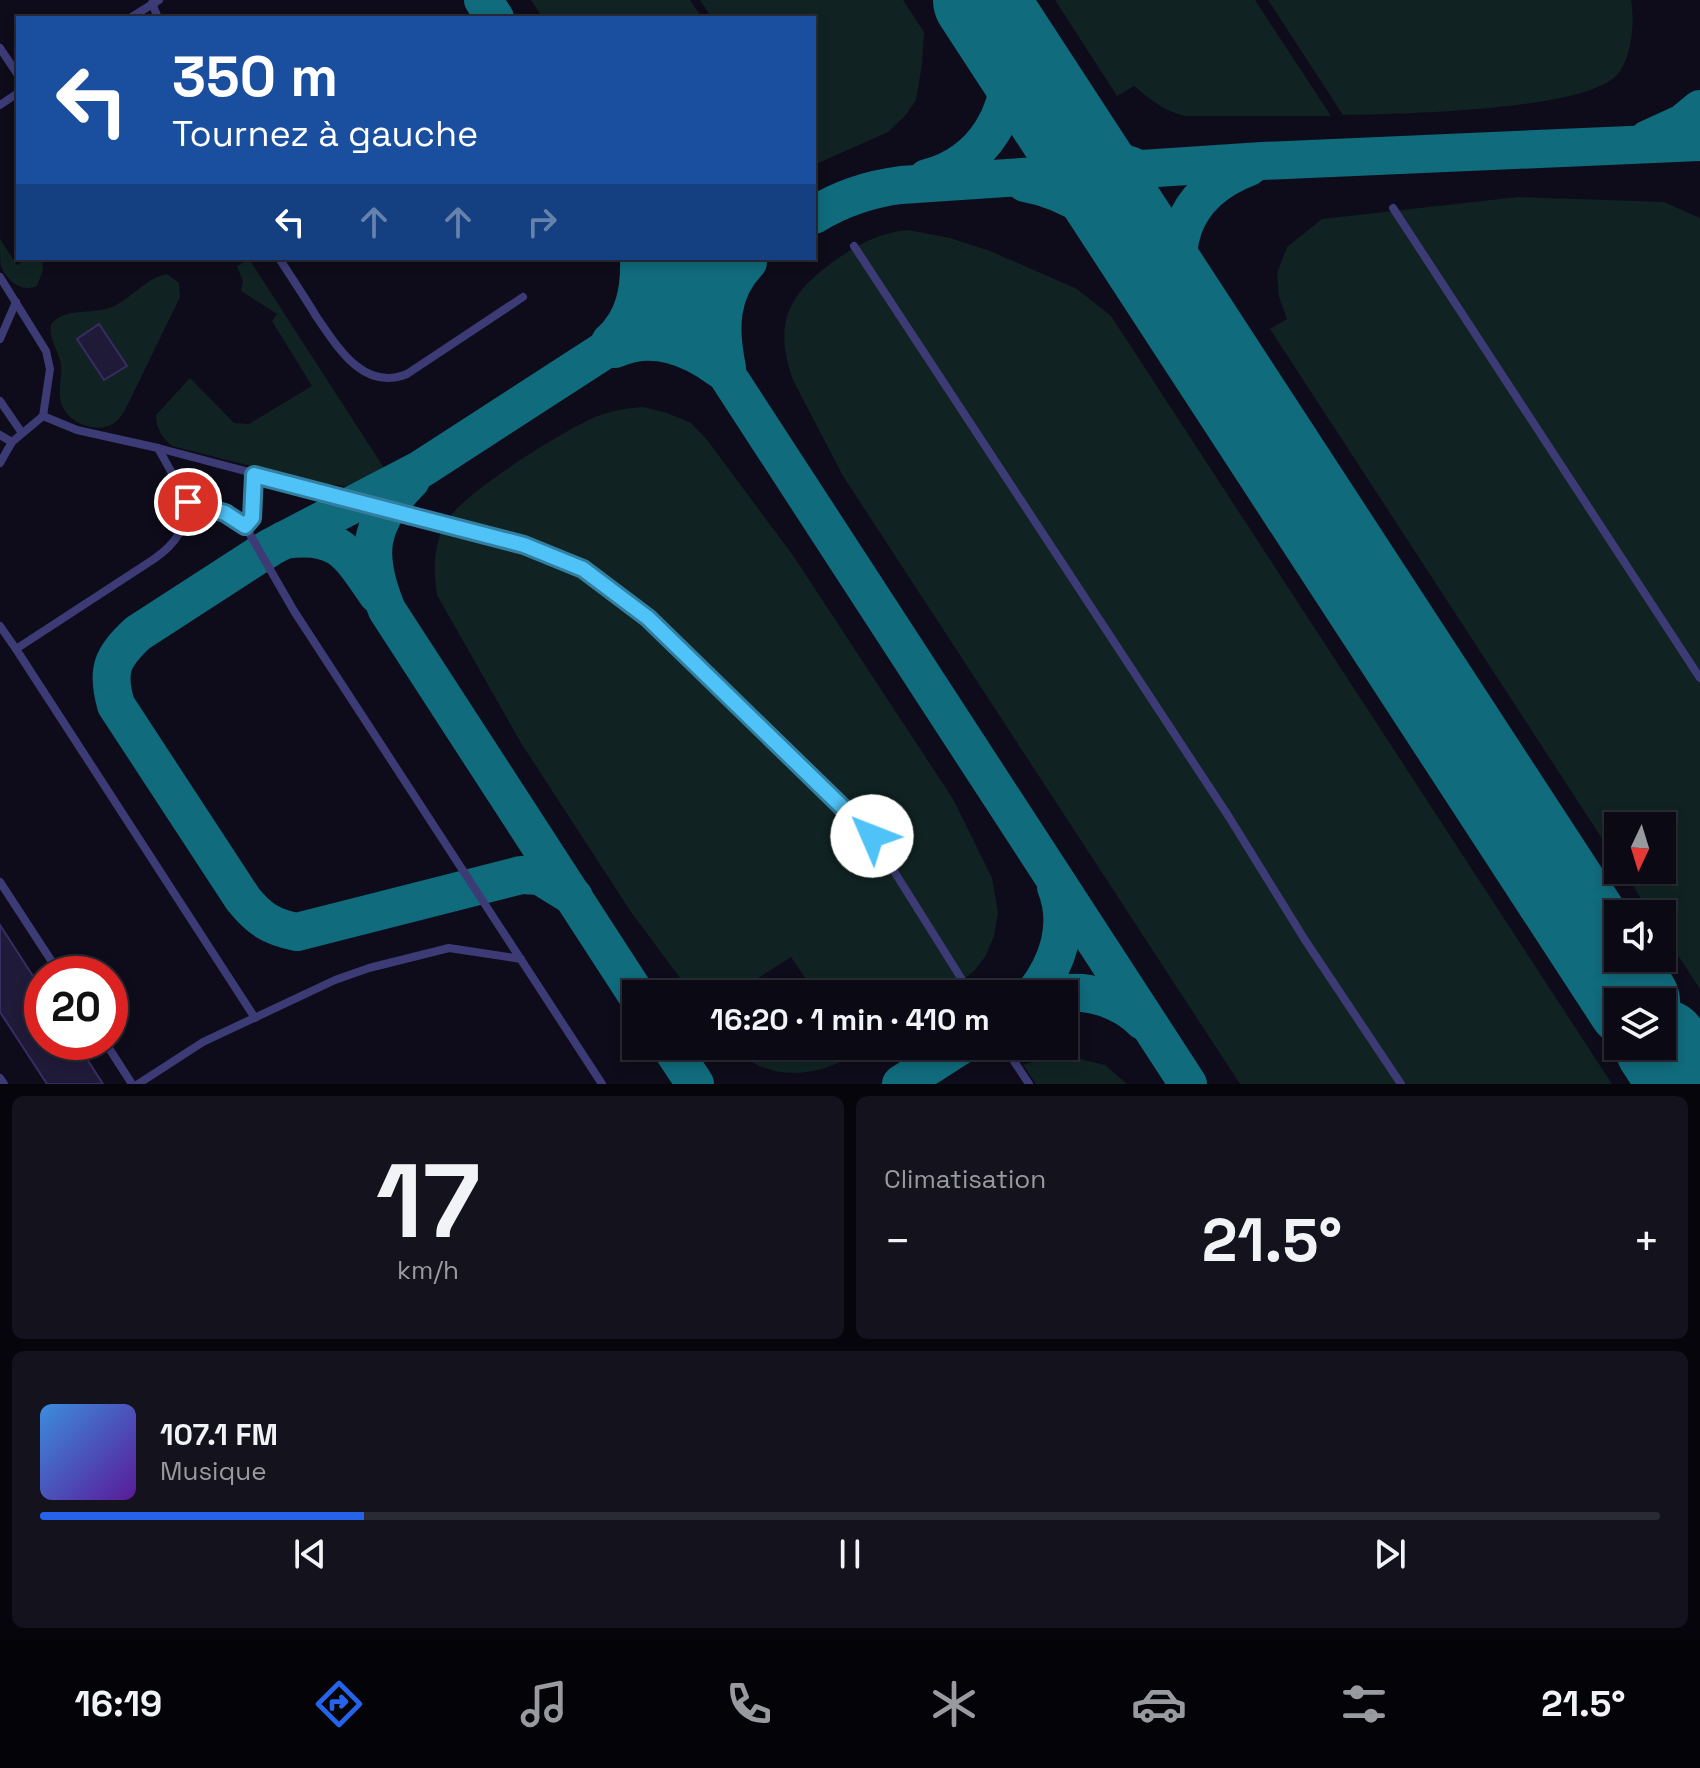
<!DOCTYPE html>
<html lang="fr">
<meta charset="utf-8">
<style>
:root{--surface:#0a0914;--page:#13121d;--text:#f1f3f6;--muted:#999aa0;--line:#2a2a34;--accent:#2563eb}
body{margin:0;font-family:"Space Grotesk",sans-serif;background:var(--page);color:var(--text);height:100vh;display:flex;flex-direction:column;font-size:30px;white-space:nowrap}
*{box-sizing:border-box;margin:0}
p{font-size:26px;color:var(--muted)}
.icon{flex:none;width:44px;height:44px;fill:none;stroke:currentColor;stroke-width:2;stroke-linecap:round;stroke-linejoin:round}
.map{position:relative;height:1084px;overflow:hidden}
.drawer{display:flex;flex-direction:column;gap:12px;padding:12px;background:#06050b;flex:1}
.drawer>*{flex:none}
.hud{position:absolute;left:16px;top:16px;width:800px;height:244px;border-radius:0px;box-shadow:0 4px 12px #0003,0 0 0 2px var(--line);background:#1a4fa0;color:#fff;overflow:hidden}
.needle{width:52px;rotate:184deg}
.tools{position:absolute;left:1604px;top:812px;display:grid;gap:16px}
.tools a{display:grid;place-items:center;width:72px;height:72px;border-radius:0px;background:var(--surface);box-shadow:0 4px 12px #0003,0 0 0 2px var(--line);font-size:40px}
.speed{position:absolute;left:24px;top:956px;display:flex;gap:16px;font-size:40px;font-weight:700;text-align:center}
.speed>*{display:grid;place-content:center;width:104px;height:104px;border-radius:50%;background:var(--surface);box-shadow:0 4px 12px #0003,0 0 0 2px var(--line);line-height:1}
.speed .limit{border:12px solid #d22;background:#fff;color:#111}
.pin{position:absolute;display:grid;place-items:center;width:68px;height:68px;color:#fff;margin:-34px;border:4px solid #fff;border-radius:50%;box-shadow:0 2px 8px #0007}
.me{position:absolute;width:88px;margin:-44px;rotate:314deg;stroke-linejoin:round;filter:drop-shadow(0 0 6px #0008)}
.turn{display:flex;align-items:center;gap:28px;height:168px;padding:0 24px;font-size:36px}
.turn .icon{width:104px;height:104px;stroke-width:2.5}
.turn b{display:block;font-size:56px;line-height:68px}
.lanes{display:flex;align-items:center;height:76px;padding:0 24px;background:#0003;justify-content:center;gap:40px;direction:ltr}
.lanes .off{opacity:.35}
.big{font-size:60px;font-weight:600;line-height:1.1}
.drawer .card{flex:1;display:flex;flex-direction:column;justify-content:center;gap:12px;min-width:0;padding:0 28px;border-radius:12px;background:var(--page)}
.drawer .dial{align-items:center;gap:0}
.dial b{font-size:104px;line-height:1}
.song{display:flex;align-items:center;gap:24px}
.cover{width:96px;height:96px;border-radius:12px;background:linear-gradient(135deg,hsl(210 70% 55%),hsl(270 70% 35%))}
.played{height:8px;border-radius:4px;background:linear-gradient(90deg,var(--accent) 20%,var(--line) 20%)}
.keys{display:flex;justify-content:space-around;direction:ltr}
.heat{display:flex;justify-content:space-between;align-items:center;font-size:44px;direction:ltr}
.drawer .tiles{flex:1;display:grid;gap:12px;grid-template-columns:1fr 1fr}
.card:last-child{grid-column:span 2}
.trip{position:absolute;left:622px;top:980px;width:456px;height:80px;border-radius:0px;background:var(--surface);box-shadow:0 4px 12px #0003,0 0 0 2px var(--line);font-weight:600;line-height:80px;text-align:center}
.menu{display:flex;height:128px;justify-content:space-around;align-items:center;background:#040408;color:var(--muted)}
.menu .icon{width:56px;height:56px}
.menu .selected{color:var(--accent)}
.menu b{font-size:36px;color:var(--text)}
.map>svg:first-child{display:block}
</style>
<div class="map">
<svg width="1700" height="1084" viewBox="0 0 1700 1084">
<rect width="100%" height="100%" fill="#0e0c1a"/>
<g fill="#102322">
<polygon points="531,0 690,0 702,18 543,18"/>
<polygon points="700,0 903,0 924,32 922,64 916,100 905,116 888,132 814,165 814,18 712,18"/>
<path d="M 1055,0 L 1255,0 L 1331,116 L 1185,116 C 1164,111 1151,100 1134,86 L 1117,96 Z"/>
<path d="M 1268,0 L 1631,0 C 1635,21 1632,60 1616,76 C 1581,111 1396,114 1343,115 Z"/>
<polygon points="1518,197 1664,202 1700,218 1700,989 1662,931 1662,914 1651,914 1623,870 1662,870 1662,826 1618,826 1618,863 1270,329 1287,319 1279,297 1277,273 1287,247 1322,219"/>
<path d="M 908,230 L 950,238 L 990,251 L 1077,289 L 1111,316 L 1612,1084 L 1240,1084 L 843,476 L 794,382 C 771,322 790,291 840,257 C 862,242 881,233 908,230 Z"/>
<path d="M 0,239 L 17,265 L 28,258 L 42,260 L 43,270 L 37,286 C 21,293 7,281 1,266 C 0,259 0,247 0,239 Z"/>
<path d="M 249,259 L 384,468 L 346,486 L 318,483 L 172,446 C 162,437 156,429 156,415 L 190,378 L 234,423 L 249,424 L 312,386 L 272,321 L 277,314 L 241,291 L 243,281 L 237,266 Z"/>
<path d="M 167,274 L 179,283 L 180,297 L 128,404 C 125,409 122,416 118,420 C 101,436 68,425 61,403 C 57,389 64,374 60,360 C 56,346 49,339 51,324 C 65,308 87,314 106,309 C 129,303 144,278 167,274 Z"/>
<path d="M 643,407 L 667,413 L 691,423 L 708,441 L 794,557 L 953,799 L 992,878 L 998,913 L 994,936 L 985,957 L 973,972 L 944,994 L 918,994 L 908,987 L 896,994 L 816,994 L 791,957 L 733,994 L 692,994 L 631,912 L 521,743 L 437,595 C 433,569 433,541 449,518 C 468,490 561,432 595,417 C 611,411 626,408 643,407 Z"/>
<path d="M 732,1046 L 865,1046 C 859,1054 852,1056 844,1060 C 807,1079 762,1079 732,1046 Z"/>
<polygon points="1067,1056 1105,1065 1127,1084 1036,1084 1023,1065 1047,1058"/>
</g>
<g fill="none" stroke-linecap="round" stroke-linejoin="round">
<g stroke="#106b7c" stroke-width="38">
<polyline points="483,0 495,18"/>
<polyline points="1067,134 1100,155 1132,166"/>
<polyline points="1648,139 1683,123 1700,109"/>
<path d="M 927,178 C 982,165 1018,109 1006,53 C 1002,40 994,26 988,13"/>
<path d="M 1025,183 C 1072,191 1112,222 1145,254"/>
<path d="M 814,215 C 842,198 869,189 901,185 L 1262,161 L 1700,142"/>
<polyline points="651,258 1188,1084"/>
<polyline points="685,258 710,261 732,258"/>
<path d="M 1187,318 C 1166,251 1178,194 1249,167"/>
<path d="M 610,342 C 635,320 640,289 639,258"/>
<path d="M 615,349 C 652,332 691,347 721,370"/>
<path d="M 727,368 C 719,329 719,292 748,262"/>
<path d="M 411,480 C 368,523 364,554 387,610 L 636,994"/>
<path d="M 284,540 C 338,532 349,553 377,594"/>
<path d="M 574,897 L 540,876 L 521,875 L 297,932 C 271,927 259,919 243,899 L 116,705 C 106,670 112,657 138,633 L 271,547 L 421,469 L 747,258"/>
<path d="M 1034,994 C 1058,963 1071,925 1056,887"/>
<path d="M 1060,994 C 1089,989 1122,1000 1143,1021"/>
<polyline points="670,1046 695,1084"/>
<polyline points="901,1084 960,1046"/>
</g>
<g stroke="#106b7c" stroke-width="94">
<polyline points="980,0 1633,1002"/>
<polyline points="1662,1046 1687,1084"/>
</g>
</g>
<g fill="#201a39" stroke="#382d63" stroke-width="2">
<polygon points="99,324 127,366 104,380 77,339"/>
<polygon points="0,925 42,990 42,1042 76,1042 103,1084 47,1084 0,1012"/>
</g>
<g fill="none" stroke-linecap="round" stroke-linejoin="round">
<g stroke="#3c3b75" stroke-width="8">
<polyline points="152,3 158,18"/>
<polyline points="130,18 159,0"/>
<polyline points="0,48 18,75"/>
<polyline points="0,105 18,93"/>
<polyline points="1393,208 1700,678"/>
<polyline points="854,246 1229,817 1305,940 1401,1084"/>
<path d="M 279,258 C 291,277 304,296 316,316 C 337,346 363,392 407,374 L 523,297"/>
<polyline points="0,277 46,351 50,369 43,416 12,442 0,463"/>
<polyline points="0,339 16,302"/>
<polyline points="0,401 22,433"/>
<polyline points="43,416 77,430 158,448 524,545 583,569 648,618 872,836 971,994"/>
<polyline points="0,435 12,442"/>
<polyline points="158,448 188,502 225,513 245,526 294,611 602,1084"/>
<polyline points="245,526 252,518 254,475"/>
<path d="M 0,626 L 16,649 L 154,559 C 178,542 183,531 188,502"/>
<polyline points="16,649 255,1018"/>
<polyline points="0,882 60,974"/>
<polyline points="105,1042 132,1084"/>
<polyline points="1004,1046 1029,1084"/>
<polyline points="0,1078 4,1084"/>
<polyline points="138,1084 203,1042 335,980 369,968 449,948 521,959"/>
</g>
</g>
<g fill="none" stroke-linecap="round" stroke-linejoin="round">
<defs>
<polyline id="route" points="188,502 225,513 245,526 252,518 254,475 524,545 583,569 648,618 872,836"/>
</defs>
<use href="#route" stroke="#337fa1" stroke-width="20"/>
<use href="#route" stroke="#4fc3f7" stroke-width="14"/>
</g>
</svg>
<div class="tools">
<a><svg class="needle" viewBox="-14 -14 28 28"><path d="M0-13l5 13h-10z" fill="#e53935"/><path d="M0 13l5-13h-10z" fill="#999aa0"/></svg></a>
<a><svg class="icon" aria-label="sound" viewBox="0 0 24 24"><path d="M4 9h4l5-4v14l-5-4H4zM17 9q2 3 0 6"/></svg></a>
<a><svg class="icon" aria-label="layers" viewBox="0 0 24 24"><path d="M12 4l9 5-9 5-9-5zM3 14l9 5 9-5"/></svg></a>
</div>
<div class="speed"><div class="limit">20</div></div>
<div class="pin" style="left:188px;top:502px;background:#d93025"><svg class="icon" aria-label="arrive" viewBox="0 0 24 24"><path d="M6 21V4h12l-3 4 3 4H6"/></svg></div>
<svg class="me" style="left:872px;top:836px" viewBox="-20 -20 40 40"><circle r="19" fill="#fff"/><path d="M0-13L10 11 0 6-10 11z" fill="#4fc3f7"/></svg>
<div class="trip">16:20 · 1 min · 410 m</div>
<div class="hud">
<div class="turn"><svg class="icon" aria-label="left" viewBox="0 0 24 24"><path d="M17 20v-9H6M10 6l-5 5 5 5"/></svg><div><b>350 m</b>Tournez à gauche</div></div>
<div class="lanes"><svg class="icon" aria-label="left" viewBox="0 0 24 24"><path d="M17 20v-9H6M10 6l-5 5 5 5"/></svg><svg class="icon off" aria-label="ahead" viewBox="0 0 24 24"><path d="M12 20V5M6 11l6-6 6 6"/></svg><svg class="icon off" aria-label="ahead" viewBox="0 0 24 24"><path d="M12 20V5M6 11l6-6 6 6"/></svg><svg class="icon off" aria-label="right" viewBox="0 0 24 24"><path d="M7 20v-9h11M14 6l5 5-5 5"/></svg></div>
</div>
</div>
<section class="drawer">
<div class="tiles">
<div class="card dial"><b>17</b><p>km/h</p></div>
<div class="card"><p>Climatisation</p>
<div class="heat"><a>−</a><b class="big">21.5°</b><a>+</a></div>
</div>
<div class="card">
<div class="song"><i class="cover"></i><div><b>107.1 FM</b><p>Musique</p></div></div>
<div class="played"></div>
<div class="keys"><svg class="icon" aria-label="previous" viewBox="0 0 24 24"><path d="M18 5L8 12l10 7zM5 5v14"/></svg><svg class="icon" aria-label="pause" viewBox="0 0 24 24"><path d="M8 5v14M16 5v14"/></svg><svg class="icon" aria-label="next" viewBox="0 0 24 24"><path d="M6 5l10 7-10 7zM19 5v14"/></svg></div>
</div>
</div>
</section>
<nav class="menu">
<b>16:19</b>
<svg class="icon selected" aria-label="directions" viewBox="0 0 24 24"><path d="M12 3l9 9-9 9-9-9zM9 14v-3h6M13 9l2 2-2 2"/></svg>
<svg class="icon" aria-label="music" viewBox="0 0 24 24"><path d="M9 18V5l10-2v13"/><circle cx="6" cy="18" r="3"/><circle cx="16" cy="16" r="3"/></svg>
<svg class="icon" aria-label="phone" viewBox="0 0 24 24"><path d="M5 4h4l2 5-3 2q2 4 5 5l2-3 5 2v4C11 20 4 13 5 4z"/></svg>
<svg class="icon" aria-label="climate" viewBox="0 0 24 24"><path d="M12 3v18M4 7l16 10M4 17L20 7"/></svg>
<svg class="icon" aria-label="car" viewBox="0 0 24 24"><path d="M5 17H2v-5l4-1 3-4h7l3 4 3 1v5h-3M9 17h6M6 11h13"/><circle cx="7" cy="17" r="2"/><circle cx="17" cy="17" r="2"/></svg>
<svg class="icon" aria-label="filters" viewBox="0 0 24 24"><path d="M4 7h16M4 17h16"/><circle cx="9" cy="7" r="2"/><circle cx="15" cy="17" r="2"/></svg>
<b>21.5°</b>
</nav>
